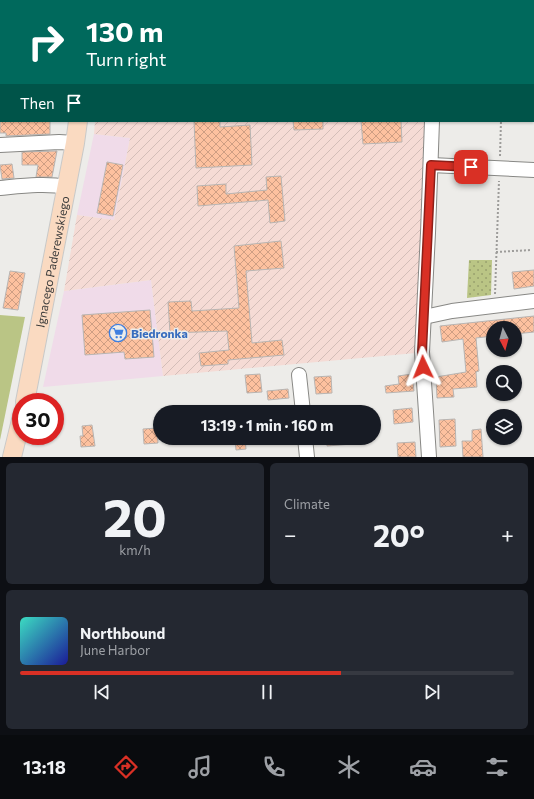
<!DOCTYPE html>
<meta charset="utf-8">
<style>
:root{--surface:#171b24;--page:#242831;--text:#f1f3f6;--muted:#9ea1a6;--line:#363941;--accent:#d93025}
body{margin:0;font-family:Commissioner,sans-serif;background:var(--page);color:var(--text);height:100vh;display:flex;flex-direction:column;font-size:15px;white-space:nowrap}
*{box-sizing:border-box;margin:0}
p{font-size:13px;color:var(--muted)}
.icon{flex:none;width:22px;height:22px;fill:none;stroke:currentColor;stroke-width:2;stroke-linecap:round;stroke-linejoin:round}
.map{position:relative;height:457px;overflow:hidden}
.panel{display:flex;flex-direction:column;gap:6px;padding:6px;background:#0d0f14;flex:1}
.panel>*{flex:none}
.banner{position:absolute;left:0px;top:0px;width:534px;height:122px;box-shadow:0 1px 3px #0004;background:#00695c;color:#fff;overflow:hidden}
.needle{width:26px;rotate:174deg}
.buttons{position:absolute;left:486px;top:321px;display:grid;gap:8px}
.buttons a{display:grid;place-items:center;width:36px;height:36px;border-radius:50%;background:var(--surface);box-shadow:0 1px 3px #0004;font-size:20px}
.speed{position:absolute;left:12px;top:393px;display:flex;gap:8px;font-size:20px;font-weight:700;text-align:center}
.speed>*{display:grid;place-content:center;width:52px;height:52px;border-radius:50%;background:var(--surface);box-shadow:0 1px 3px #0004;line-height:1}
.speed .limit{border:6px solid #d22;background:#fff;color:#111}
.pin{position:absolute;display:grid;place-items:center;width:34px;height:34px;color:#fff;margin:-17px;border-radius:8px;box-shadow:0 2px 6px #0006}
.me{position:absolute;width:44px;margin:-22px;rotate:358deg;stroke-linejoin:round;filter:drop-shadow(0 0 3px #0008)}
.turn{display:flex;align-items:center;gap:14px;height:84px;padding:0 20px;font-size:18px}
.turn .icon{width:52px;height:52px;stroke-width:2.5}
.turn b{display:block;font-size:28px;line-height:34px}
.then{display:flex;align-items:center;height:38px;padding:0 20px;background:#0003;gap:8px;font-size:15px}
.big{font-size:30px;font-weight:700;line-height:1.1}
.panel .card{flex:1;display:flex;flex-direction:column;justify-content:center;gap:6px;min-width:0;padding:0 14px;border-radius:6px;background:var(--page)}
.panel .dial{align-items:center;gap:0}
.dial b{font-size:52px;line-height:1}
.song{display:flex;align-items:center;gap:12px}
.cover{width:48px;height:48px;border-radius:6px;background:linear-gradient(135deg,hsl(170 70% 55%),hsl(240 70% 35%))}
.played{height:4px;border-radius:2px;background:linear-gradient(90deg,var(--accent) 65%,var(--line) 65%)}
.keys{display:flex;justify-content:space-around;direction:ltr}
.heat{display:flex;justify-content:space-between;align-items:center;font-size:22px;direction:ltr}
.panel .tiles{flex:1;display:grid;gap:6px;grid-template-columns:1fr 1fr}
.card:last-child{grid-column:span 2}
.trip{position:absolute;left:153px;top:405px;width:228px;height:40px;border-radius:20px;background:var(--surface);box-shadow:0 1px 3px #0004;font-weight:700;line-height:40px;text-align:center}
.tab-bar{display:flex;height:64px;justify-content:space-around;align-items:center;background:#090b0e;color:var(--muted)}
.tab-bar .icon{width:28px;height:28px}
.tab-bar .selected{color:var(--accent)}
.tab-bar b{font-size:18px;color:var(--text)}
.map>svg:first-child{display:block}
</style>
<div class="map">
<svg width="534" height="457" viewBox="0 0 534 457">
<defs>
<pattern id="industrial-furrows" width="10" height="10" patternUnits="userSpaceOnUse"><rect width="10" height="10" fill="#f5dbd5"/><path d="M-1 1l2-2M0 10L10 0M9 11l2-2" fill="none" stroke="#d3bdb8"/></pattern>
<pattern id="green-dots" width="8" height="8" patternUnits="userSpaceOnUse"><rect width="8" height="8" fill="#bac585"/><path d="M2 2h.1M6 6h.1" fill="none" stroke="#98a16e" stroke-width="1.8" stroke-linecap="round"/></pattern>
<pattern id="building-cross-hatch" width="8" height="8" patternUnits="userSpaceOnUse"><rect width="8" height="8" fill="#fdc19f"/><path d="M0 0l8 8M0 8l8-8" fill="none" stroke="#ce9e83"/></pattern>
</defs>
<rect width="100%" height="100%" fill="#edece9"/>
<g fill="#f0dbe9">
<polygon points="94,134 130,138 114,220 77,215"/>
<polygon points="151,280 163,376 43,387 64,291"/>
</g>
<polygon fill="url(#industrial-furrows)" points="95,121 425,121 420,283 416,353 163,376 151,280 64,291 77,215 114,220 130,138 94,134"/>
<polygon fill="url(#green-dots)" points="469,260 492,260 491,295 467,298"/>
<polygon fill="#bac585" points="0,315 25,317 0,440"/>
<g fill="url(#building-cross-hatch)" stroke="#b8b5b3">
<polygon points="0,121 50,121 50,134 6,136 6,133 0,133"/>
<polygon points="194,121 220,121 220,127 250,125 252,165 196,168"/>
<polygon points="293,121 323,121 323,129 294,130"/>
<polygon points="361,121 401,121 402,142 363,144"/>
<polygon points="57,151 52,177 36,177 38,165 22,165 22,152"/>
<polygon points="107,162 123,165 113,216 97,213"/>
<polygon points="12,164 14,178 2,179 0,165"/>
<polygon points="281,176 285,221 270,223 268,200 198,206 197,186 226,184 226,194 267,190 266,177"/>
<polygon points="281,241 284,268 246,271 252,343 282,340 284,355 228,360 228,364 201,366 199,353 229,350 227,331 170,333 168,302 191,301 192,311 239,308 234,246"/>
<polygon points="534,270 534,286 514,289 512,272"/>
<polygon points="10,271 25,273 18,310 3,308"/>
<polygon points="150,310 154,357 125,359 124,352 85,355 82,315"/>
<polygon points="534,316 534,332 515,334 515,328 493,328 493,336 476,338 479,371 476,372 477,387 453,389 454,397 437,398 436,377 466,372 463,339 442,342 440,326"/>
<polygon points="260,374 262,392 247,393 245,375"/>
<polygon points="412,374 414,391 386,393 385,386 399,384 398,376"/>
<polygon points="331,376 332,393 316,394 314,377"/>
<polygon points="288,389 289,398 268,400 267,391"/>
<polygon points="412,408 413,422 394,424 393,410"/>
<polygon points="455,419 456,446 440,447 439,420"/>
<polygon points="92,425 95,446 81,447 80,436 83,436 82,426"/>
<polygon points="157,428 158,443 144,444 143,429"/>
<polygon points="481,429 483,457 463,457 462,441 472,441 472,430"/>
<polygon points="235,438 245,438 246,449 236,450"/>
<polygon points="327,438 352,438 352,444 327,446"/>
<polygon points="415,442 416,457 398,457 397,443"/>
</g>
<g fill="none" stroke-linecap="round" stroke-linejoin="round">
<defs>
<g id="minor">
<polyline points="436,1 437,0"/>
<polyline points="0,53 1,53"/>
<polyline points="0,145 59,142 75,143"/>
<polyline points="431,165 534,170"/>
<path d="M 0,188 C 22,186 45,183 67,187"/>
<polyline points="424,317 452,311 534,301"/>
<polyline points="299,375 303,412"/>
<polyline points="305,438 307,457"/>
<polyline points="429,457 422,352 428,233 432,121"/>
</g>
<g id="major">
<polyline points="76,0 76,1"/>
<path id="s1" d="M 25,402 L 75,143 L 78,121"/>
<polyline points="12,457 21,420"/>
</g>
</defs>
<use href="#minor" stroke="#888885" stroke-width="16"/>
<use href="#major" stroke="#c9c9c8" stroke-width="20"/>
<g stroke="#9d9c9a" stroke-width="2" stroke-dasharray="2 2" stroke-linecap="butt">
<polyline points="500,156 501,121"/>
<polyline points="496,252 531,250"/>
<polyline points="495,294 499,181"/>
</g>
<use href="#minor" stroke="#fff" stroke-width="14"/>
<use href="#major" stroke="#fadac1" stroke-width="18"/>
</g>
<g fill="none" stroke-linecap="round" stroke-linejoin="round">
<defs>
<polyline id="route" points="423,367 422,352 431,165 471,167"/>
</defs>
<use href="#route" stroke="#8d1f18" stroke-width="10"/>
<use href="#route" stroke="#d93025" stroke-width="7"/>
</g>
<defs>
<symbol id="supermarket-ring" viewBox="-11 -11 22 22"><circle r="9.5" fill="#edece9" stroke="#3f7fe0" stroke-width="1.5"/><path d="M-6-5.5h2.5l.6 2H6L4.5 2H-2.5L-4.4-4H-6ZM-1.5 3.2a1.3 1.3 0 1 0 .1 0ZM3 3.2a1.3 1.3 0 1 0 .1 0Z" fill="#3f7fe0"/></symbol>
</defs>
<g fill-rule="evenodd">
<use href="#supermarket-ring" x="108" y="323" width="20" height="20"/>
</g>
<g text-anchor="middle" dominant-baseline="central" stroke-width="3" stroke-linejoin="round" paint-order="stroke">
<g font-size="12" fill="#3d3d3c" stroke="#edece9">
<text stroke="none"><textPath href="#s1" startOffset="143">Ignacego Paderewskiego</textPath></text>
</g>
<g font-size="12" font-weight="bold" fill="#366cbe" stroke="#edece9" text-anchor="start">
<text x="131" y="333">Biedronka</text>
</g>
</g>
</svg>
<div class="buttons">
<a><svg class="needle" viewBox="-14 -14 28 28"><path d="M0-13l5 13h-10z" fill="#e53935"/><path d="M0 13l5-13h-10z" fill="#9ea1a6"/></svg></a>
<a><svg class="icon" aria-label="search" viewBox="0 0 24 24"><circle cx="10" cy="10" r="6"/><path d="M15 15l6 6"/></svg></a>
<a><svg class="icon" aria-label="layers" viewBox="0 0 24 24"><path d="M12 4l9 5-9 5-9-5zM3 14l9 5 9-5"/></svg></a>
</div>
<div class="speed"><div class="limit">30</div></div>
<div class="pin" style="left:471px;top:167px;background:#d93025"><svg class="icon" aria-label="arrive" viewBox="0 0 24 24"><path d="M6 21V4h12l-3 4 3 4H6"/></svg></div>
<svg class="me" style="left:423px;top:367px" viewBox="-20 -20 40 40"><path d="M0-17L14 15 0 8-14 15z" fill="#d93025" stroke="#fff" stroke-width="4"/></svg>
<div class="trip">13:19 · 1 min · 160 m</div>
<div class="banner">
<div class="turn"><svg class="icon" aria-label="right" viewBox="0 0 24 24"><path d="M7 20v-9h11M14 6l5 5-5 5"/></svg><div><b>130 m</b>Turn right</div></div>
<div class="then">Then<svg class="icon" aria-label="arrive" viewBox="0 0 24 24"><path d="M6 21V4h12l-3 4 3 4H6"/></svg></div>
</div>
</div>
<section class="panel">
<div class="tiles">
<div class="card dial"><b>20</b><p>km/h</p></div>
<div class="card"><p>Climate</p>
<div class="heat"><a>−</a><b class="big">20°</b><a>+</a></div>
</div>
<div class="card">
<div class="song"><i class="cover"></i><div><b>Northbound</b><p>June Harbor</p></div></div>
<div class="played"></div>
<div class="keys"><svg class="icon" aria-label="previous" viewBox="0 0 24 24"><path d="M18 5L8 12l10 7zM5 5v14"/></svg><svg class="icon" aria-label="pause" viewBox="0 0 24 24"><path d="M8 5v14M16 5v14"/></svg><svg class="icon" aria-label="next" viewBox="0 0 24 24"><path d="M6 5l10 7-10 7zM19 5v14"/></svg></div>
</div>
</div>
</section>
<nav class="tab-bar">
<b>13:18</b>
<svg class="icon selected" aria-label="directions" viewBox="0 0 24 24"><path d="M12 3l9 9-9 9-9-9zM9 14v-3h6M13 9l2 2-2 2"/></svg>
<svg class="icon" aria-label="music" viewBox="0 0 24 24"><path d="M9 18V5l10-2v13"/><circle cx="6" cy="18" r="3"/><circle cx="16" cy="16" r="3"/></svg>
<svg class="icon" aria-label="phone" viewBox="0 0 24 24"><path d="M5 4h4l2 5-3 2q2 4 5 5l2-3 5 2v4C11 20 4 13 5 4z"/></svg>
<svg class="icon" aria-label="climate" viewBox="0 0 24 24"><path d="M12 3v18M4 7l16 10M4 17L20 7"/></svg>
<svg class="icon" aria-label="car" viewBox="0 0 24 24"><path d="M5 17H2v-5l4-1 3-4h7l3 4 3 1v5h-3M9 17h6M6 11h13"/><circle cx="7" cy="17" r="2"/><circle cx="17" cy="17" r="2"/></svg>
<svg class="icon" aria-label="filters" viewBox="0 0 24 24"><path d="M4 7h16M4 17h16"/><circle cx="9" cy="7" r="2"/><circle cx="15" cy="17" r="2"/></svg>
</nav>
